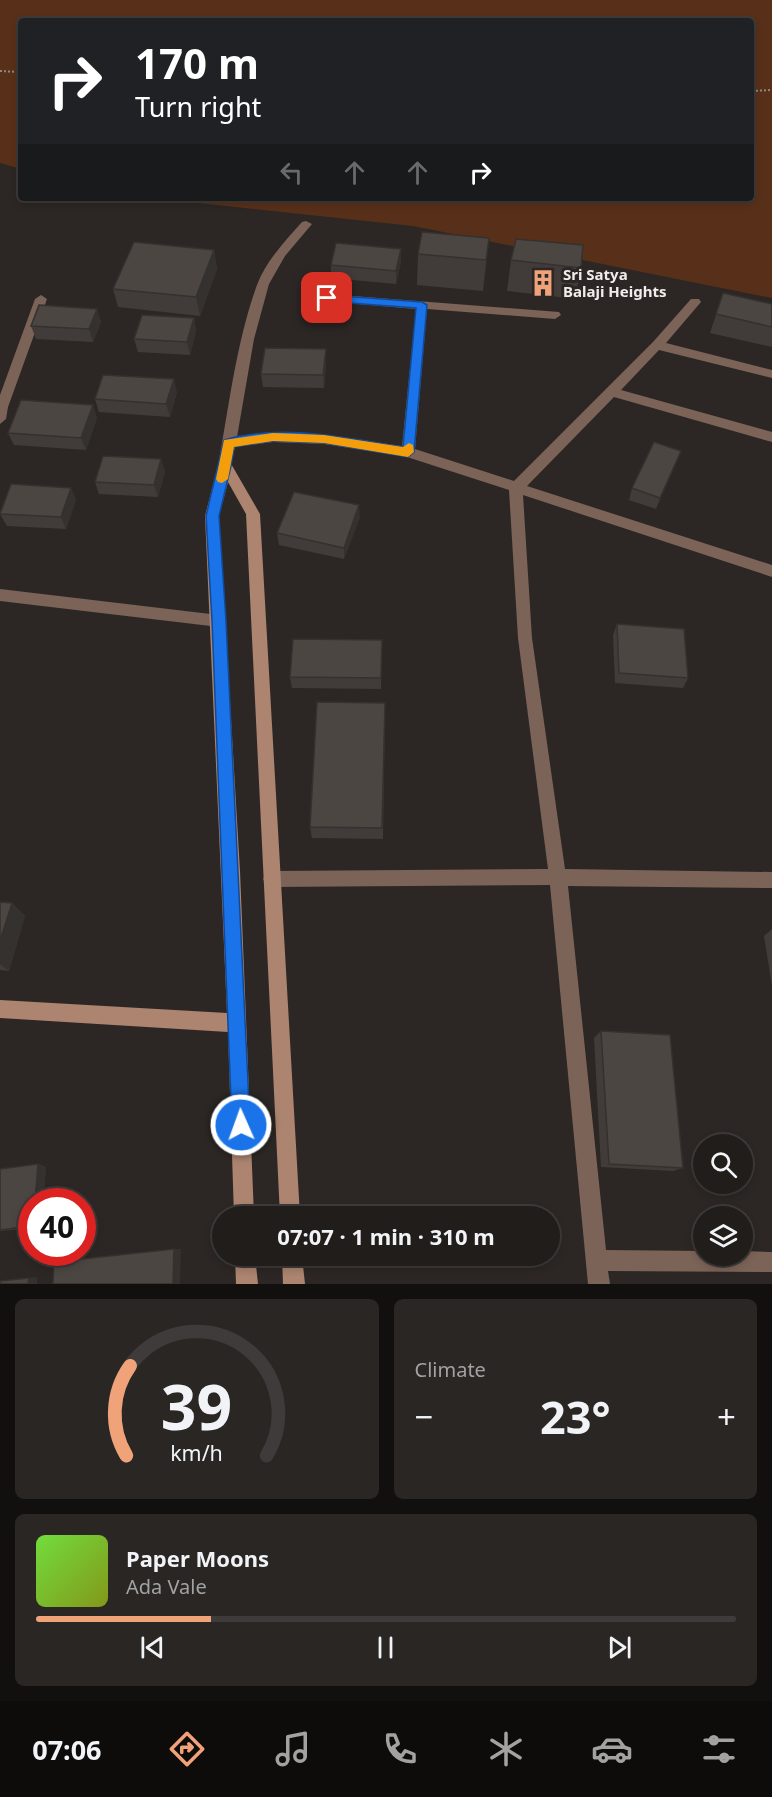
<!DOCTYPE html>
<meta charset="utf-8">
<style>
:root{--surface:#211d1b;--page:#292624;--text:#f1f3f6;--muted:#a2a2a3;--line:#3e3b3a;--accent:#f0a279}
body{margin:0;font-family:"Noto Sans",sans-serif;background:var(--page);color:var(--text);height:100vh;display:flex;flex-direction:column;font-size:22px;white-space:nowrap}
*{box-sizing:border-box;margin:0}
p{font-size:20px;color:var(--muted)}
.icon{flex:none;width:33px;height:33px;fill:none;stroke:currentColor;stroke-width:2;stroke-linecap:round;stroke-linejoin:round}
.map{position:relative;height:1284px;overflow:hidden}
.panel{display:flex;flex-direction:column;gap:15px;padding:15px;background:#12100f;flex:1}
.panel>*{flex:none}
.banner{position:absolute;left:18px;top:18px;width:736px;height:183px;border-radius:6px;box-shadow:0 3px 9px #0003,0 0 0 2px var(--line);background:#202124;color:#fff;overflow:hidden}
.buttons{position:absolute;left:693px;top:1134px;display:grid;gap:12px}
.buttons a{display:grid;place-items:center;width:60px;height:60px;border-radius:50%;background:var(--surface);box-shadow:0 3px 9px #0003,0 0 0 2px var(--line);font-size:30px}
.speed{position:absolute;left:18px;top:1188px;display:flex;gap:12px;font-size:30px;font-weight:700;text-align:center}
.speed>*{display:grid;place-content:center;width:78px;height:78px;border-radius:50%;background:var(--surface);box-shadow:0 3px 9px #0003,0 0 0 2px var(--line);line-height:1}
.speed .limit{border:9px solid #d22;background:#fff;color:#111}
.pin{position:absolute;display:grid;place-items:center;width:51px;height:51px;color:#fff;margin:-26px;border-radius:12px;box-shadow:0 3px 9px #0006}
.me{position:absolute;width:66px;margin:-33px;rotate:358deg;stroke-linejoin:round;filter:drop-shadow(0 0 4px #0008)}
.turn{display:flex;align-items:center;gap:21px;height:126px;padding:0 18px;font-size:27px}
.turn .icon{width:78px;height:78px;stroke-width:2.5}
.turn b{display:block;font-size:42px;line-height:51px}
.lanes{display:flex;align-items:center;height:57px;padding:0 18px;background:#0003;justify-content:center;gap:30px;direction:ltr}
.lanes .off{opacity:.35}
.big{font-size:45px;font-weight:700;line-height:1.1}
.panel .tile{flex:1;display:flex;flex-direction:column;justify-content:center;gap:9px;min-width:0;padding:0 21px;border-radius:9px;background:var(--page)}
.panel .dial{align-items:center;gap:0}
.dial svg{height:156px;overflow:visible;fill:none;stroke:var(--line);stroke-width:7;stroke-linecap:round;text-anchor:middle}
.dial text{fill:var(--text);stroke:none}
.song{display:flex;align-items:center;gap:18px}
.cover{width:72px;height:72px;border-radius:9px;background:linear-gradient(135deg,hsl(100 70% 55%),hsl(70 70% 35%))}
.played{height:6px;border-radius:3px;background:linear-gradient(90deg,var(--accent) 25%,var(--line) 25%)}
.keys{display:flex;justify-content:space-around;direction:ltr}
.heat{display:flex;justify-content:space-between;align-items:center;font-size:33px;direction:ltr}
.panel .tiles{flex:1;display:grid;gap:15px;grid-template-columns:1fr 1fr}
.tile:last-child{grid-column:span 2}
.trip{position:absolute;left:212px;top:1206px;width:348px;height:60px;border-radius:30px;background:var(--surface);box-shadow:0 3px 9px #0003,0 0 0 2px var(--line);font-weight:700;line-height:60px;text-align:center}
.tabs{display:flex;height:96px;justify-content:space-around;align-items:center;background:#0d0c0b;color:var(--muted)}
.tabs .icon{width:42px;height:42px}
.tabs .current{color:var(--accent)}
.tabs b{font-size:27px;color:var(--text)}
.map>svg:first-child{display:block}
</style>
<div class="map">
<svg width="772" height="1284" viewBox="0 0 772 1284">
<rect width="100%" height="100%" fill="#2c2724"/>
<polygon fill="#58301a" points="0,0 772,0 772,298 413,226 152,198 752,198 752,21 21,21 21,169 0,163"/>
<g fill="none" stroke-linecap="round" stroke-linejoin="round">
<g stroke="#8d8987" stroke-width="2" stroke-dasharray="2 2" stroke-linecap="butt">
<polyline points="0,71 21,72"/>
<polyline points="752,91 772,90"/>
</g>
<g fill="#7c6357" fill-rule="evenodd">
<path d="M 306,221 L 312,224 L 285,256 L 269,284 L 254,339 L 237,437 C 296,429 344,437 402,446 L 416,309 L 323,301 L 323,295 L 327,294 L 559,312 L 561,315 L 555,319 L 427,309 L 415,449 L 514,481 L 653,342 L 691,299 L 699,299 L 701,302 L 666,343 L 772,370 L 772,378 L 659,350 L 621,390 L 772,432 L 772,442 L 614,397 L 527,486 L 772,565 L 772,577 L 523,495 L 532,638 L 565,869 L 772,872 L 772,888 L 568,886 L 606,1250 L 704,1251 L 704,1256 L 742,1256 L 742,1251 L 772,1252 L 772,1272 L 608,1271 L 610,1284 L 588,1284 L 550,885 L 272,887 L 266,885 L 263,879 L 266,873 L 272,871 L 548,869 L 518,638 L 509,490 L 407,457 L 324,444 L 273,442 L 235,447 L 230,470 L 220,470 L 218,466 C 229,407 236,343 257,285 C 266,261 285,241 302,222 Z"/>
<polygon points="41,295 47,299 8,407 6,419 0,424 0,395 35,299"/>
<polygon points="0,589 219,615 224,617 226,621 224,625 219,627 0,601"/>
</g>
<g fill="#ac8470" fill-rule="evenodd">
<polygon points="225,461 230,462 260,514 300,1216 280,1216 246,514 228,482 219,516 240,871 254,1216 234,1216 228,1032 0,1018 0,1000 227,1013 205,516 218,466"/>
<polygon points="235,1256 255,1256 258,1284 236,1284"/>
<polygon points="282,1256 302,1256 305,1284 283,1284"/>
</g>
</g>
<g fill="#413c3a">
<polygon points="489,238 483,291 417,285 418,254"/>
<polygon points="214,250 217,269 200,316 118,307 113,289"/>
<polygon points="511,260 581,268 575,299 507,291"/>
<polygon points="401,262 396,284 331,278 331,265"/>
<polygon points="723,293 772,304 772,347 710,333"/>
<polygon points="97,309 101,322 93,342 36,339 31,326"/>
<polygon points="194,318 196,331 190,355 138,352 134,339"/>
<polygon points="326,349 326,362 324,388 263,387 261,374"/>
<polygon points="177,392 170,417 99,412 95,399"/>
<polygon points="97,418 86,450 14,445 8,433"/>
<polygon points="676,463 656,509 629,500 632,488"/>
<polygon points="165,471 158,497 99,494 95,482"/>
<polygon points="71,488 76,500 66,529 7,526 0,514"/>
<polygon points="360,517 344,559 279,545 277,533"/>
<polygon points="617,624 688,678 683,688 615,683 613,635"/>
<polygon points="382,640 381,689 292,688 290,677"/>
<polygon points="385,703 383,839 312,838 310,827"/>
<polygon points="0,902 12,903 25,916 9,971 0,970"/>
<polygon points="772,929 772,986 764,936"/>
<polygon points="601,1031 683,1168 673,1171 601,1167 594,1038"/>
<polygon points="38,1164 46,1167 43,1202 32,1202 32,1228 0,1231 0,1169"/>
</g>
<g fill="#35312f">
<polygon points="489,238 486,269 483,291 486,260"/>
<polygon points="401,249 401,262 396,284 396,271"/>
<polygon points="214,250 217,269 200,316 196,297"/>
<polygon points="97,309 101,322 93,342 89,329"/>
<polygon points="194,318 196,331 190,355 187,342"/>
<polygon points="326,349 326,362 324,388 323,375"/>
<polygon points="174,379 177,392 170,417 166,404"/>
<polygon points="93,405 97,418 86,450 81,438"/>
<polygon points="681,451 676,463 656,509 660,498"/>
<polygon points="161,459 165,471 158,497 154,485"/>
<polygon points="71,488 76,500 66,529 61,517"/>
<polygon points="359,505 360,517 344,559 344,548"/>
<polygon points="12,903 25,916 9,971 0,964 0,941"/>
<polygon points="38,1164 46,1167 43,1202 35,1202"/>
<polygon points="174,1249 181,1249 180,1284 173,1284"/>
<polygon points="37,1277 37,1284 28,1284 29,1278"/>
</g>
<g fill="#4c4643" stroke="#35312f" stroke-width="1.5">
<polygon points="422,232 489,238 486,260 418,254"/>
<polygon points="516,239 583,245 581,268 511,260"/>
<polygon points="134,242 214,250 196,297 113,289"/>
<polygon points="336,243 401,249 396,271 331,265"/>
<polygon points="723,293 772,304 772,327 716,314"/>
<polygon points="39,305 97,309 89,329 31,326"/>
<polygon points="142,315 194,318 187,342 134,339"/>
<polygon points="265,348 326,349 323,375 261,374"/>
<polygon points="103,375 174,379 166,404 95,399"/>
<polygon points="21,400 93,405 81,438 8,433"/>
<polygon points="654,442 681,451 660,498 632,488"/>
<polygon points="103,456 161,459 154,485 95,482"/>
<polygon points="11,484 71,488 61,517 0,514"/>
<polygon points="294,492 359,505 344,548 277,533"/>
<polygon points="617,624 684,629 688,678 619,673"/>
<polygon points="293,639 382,640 381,678 290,677"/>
<polygon points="317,702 385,703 382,828 310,827"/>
<polygon points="0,902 12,903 0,941"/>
<polygon points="601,1031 670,1035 683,1168 609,1164"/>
<polygon points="38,1164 35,1202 32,1202 32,1226 0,1230 0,1169"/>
<polygon points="174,1249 173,1284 53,1284 54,1262"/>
<polygon points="29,1278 28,1284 0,1284 0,1281"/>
</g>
<path fill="#1a73e8" stroke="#114b97" stroke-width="1.5" d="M 327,295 L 422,302 L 427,305 L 414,452 L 408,457 L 324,443 L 273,441 L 234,447 L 231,466 L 219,516 L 226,621 L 250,1125 L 247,1132 L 241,1134 L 234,1132 L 232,1125 L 212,621 L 206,516 L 224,440 C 282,423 345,438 403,447 L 416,308 L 323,301 L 322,298 Z"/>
<polygon fill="#f59e0b" points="273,433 324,435 403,447 409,443 413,445 414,452 408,457 324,443 273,441 234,447 228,479 222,483 218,482 216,479 224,440"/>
<defs>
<symbol id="building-bare" viewBox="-9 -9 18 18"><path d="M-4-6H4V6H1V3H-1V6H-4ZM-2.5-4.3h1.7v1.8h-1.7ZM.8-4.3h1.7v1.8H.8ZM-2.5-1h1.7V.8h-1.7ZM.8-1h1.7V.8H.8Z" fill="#f0a279" stroke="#2c2724" stroke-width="2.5" paint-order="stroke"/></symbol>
</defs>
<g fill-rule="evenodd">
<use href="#building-bare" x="524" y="264" width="38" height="38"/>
</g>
<g text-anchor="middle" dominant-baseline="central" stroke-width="6" stroke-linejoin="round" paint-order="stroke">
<g font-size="15" font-weight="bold" fill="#f1edec" stroke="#2c2724" text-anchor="start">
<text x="563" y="274">Sri Satya<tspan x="563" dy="17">Balaji Heights</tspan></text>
</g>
</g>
</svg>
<div class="buttons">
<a><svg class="icon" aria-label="search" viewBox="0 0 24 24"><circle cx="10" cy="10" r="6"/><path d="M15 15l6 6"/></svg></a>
<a><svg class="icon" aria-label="layers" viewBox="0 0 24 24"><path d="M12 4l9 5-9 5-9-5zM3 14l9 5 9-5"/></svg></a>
</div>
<div class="speed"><div class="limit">40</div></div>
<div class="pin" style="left:327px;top:298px;background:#d93025"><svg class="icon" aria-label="arrive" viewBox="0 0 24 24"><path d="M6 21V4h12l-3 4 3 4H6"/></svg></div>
<svg class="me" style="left:241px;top:1125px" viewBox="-20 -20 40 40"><circle r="17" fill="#1a73e8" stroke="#fff" stroke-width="3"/><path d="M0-11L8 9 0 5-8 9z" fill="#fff"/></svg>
<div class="trip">07:07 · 1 min · 310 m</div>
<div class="banner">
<div class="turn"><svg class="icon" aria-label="right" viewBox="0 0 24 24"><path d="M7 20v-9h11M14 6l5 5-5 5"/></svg><div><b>170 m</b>Turn right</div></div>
<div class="lanes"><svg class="icon off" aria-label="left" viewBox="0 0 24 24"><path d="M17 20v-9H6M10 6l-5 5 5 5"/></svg><svg class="icon off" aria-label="ahead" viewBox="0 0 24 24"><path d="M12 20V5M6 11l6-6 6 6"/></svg><svg class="icon off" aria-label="ahead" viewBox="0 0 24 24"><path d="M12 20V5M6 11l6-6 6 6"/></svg><svg class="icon" aria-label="right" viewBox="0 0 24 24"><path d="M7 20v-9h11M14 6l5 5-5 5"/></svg></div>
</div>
</div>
<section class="panel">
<div class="tiles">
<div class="tile dial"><svg viewBox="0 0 100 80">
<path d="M14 69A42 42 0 1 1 86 69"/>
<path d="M14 69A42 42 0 0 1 16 23" stroke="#f0a279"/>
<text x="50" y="56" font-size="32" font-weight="700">39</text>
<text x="50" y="72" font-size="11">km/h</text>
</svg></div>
<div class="tile"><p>Climate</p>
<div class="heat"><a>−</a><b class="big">23°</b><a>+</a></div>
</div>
<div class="tile">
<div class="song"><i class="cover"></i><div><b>Paper Moons</b><p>Ada Vale</p></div></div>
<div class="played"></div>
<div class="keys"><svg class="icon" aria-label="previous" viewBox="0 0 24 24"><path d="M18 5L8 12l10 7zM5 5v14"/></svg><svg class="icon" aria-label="pause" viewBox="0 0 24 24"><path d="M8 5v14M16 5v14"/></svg><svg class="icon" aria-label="next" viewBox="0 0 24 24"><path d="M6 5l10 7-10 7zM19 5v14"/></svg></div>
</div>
</div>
</section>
<nav class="tabs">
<b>07:06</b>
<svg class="icon current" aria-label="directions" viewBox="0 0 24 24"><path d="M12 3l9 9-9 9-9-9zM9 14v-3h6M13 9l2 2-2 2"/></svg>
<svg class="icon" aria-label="music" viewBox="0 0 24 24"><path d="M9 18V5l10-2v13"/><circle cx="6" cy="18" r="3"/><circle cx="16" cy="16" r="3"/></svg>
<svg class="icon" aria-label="phone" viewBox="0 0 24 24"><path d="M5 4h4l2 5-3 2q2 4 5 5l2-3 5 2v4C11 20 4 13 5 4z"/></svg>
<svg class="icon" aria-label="climate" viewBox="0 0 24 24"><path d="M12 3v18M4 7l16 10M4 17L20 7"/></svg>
<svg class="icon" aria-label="car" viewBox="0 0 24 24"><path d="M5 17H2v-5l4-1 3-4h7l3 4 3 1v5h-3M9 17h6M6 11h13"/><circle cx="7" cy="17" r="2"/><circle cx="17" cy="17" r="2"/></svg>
<svg class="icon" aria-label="filters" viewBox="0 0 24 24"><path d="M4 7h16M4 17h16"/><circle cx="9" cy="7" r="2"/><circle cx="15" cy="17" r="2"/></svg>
</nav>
